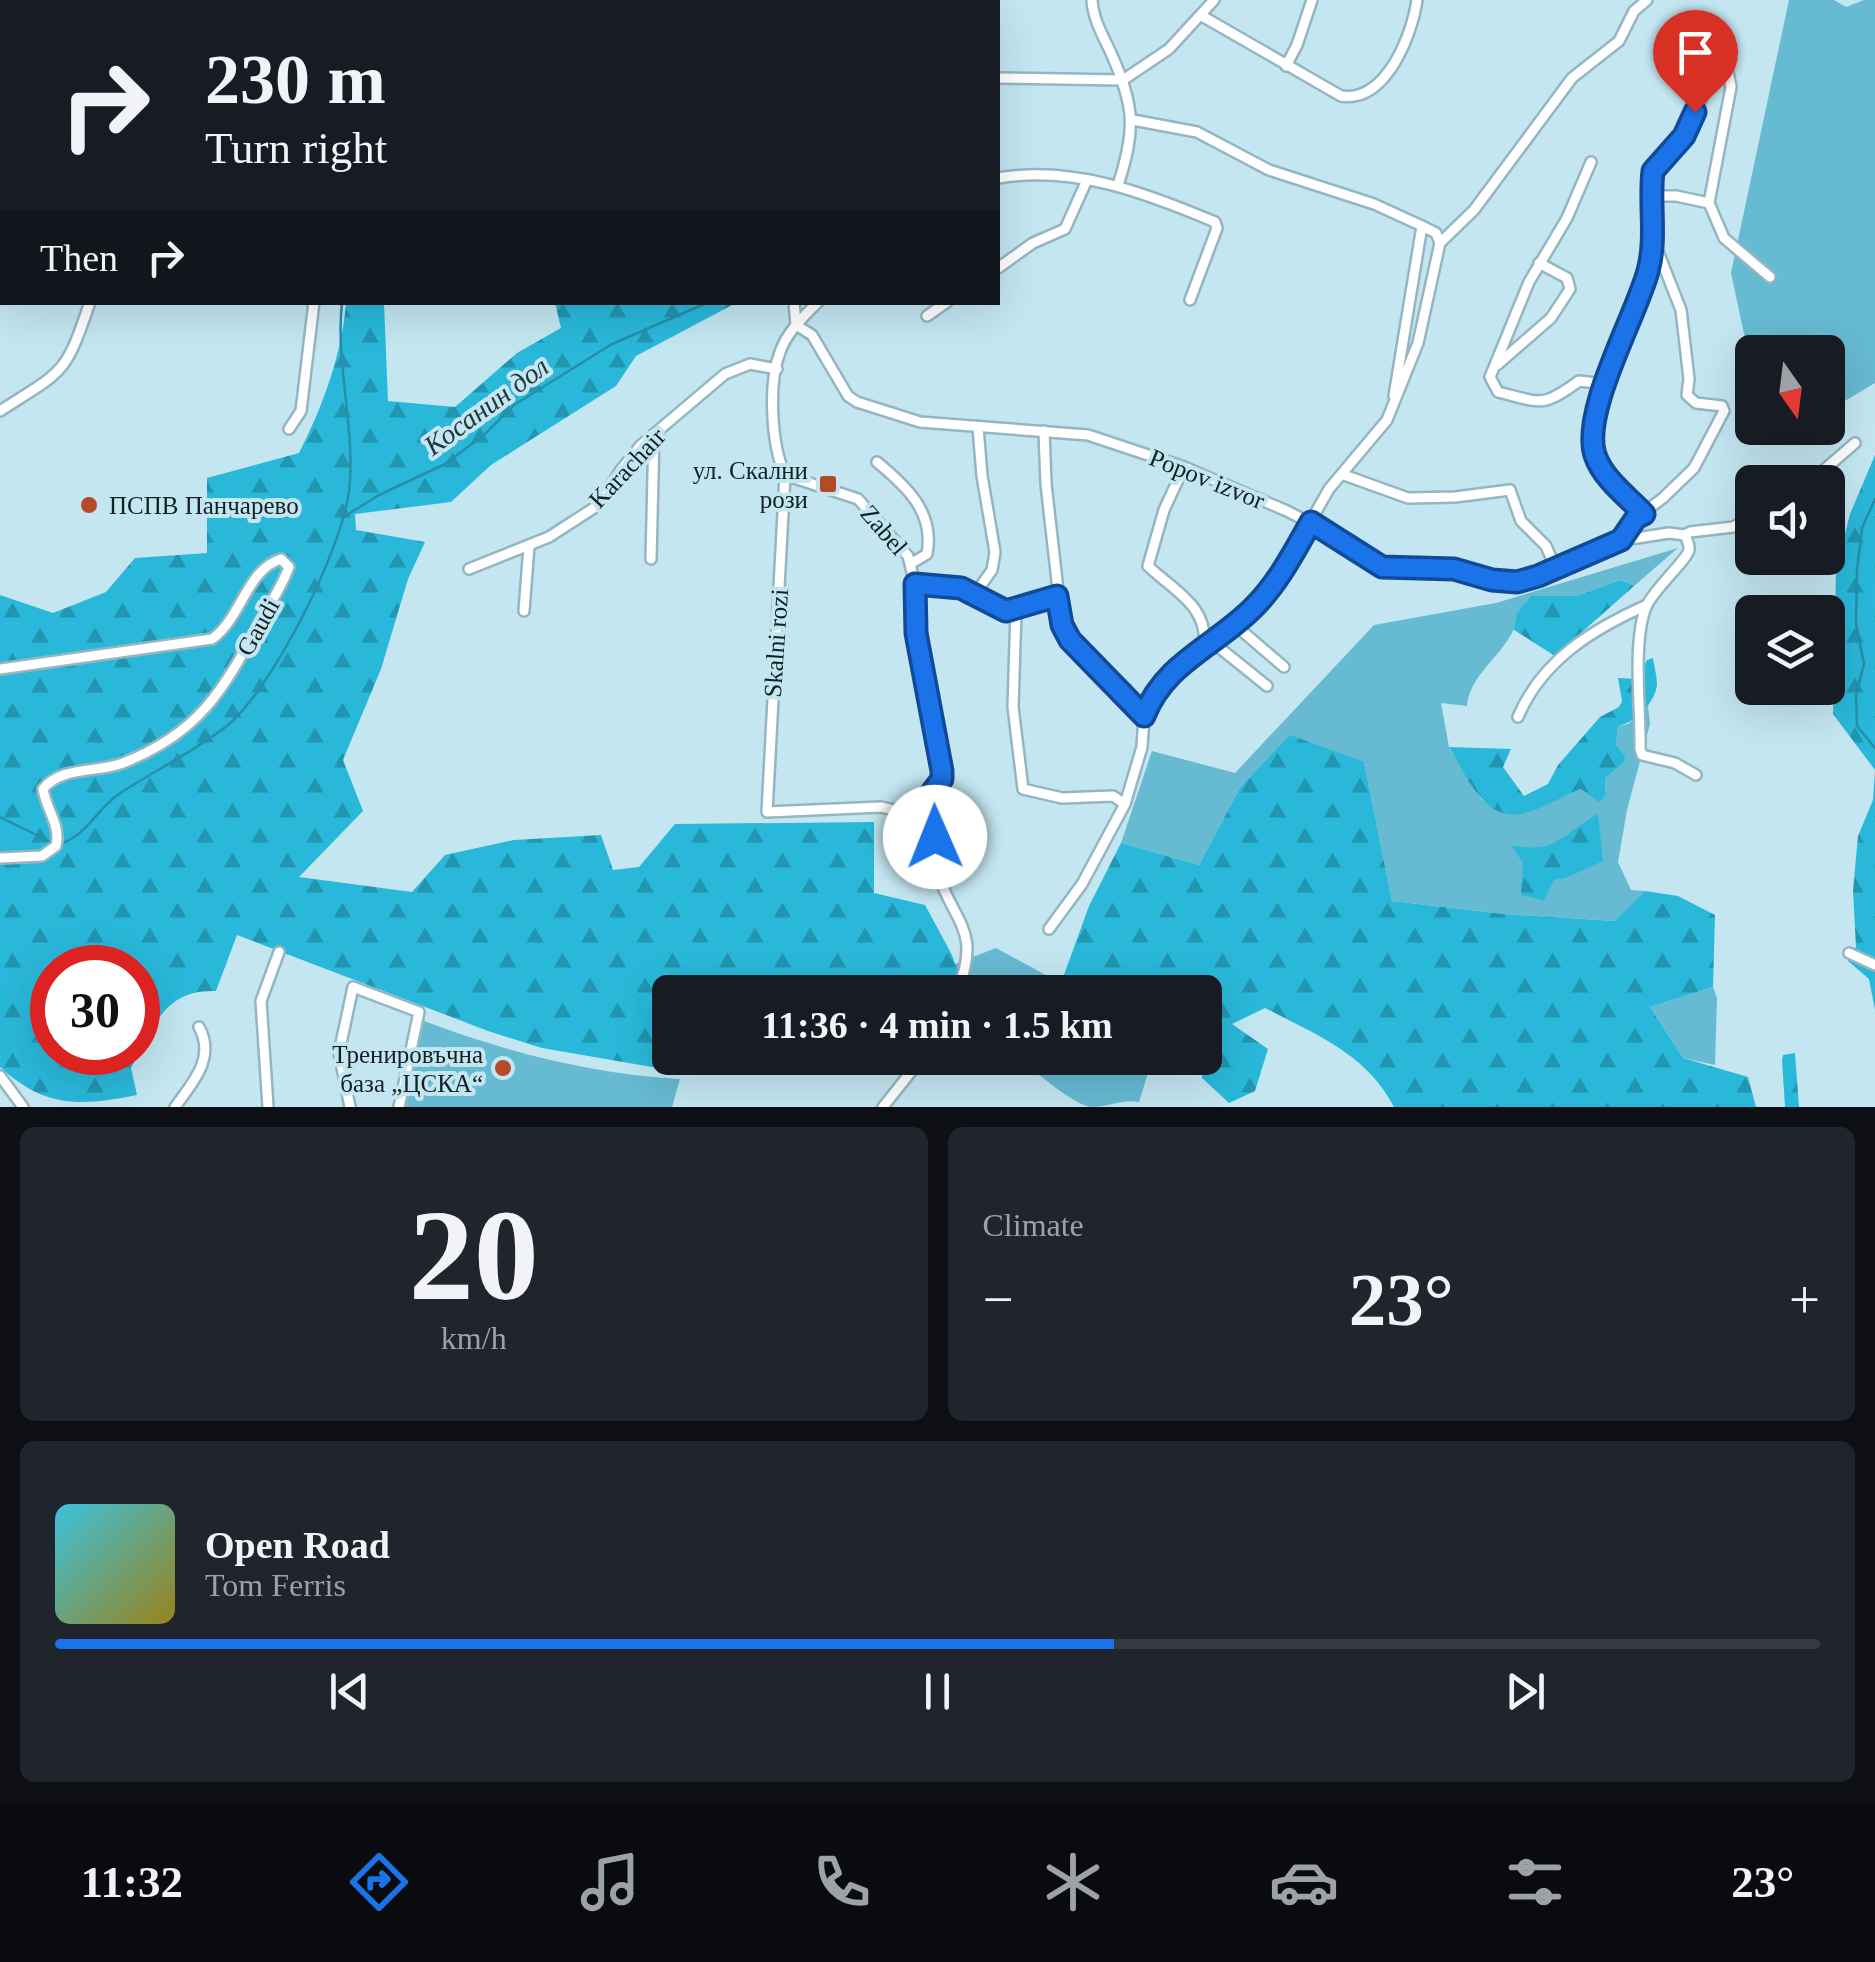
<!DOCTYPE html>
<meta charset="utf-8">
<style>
:root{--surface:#171b24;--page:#20242c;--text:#f1f3f6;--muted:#9ea1a6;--line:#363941;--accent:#1a73e8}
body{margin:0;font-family:"Times New Roman",serif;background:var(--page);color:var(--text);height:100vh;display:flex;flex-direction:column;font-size:38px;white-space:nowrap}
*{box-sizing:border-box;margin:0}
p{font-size:32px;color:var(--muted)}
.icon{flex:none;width:55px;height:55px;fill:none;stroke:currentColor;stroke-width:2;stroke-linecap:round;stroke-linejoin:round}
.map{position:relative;height:1107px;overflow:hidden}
.sheet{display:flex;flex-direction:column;gap:20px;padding:20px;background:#0d0f14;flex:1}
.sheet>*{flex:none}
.banner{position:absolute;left:0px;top:0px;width:1000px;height:305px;box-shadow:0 10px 40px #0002;background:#171b24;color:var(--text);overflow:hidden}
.needle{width:65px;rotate:166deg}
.fabs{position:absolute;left:1735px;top:335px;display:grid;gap:20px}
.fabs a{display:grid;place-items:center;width:110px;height:110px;border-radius:15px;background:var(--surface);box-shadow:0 10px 40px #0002;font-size:50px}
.speed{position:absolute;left:30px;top:945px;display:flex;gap:20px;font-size:50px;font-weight:700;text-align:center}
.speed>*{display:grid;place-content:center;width:130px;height:130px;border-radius:50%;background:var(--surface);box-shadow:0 10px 40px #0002;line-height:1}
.speed .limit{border:15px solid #d22;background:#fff;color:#111}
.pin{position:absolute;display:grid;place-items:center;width:85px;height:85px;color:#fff;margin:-102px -42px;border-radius:50% 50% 50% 0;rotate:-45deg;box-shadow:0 0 10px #0007}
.pin .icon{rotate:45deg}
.me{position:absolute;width:110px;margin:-55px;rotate:359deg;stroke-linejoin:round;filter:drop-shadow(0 0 8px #0008)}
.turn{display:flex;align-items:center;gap:35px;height:210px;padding:0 40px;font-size:45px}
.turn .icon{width:130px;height:130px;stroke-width:2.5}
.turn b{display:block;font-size:70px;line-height:85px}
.then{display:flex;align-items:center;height:95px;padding:0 40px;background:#0003;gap:20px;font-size:38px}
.big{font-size:75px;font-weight:800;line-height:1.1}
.sheet .card{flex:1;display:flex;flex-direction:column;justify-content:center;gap:15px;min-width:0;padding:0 35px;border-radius:15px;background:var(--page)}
.sheet .dial{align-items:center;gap:0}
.dial b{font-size:130px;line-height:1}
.song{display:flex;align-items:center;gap:30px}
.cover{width:120px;height:120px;border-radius:15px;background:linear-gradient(135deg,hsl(190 70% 55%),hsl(50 70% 35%))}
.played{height:10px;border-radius:5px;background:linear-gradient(90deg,var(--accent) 60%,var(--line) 60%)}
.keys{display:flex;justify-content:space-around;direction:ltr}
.heat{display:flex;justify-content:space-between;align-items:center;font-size:55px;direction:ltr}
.sheet .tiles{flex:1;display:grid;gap:20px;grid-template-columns:1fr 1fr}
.card:last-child{grid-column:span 2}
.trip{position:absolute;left:652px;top:975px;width:570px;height:100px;border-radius:15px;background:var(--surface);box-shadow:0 10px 40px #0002;font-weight:800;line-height:100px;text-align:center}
.menu{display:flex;height:160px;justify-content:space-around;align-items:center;background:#090b0e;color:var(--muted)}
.menu .icon{width:70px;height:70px}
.menu .current{color:var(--accent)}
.menu b{font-size:45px;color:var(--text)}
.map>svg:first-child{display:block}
</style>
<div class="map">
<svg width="1875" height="1107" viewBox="0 0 1875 1107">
<defs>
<pattern id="forest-firs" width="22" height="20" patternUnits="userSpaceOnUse" patternTransform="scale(2.5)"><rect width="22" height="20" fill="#29b8da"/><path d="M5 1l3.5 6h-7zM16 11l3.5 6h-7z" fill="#2295b1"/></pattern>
</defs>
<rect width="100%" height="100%" fill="#c3e6f1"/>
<g fill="#66bad2">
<polygon points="1789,0 1834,0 1846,7 1864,0 1875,0 1875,383 1828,411 1828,352 1752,352 1752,371 1731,273"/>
<path d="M 1678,548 L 1634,586 L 1621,580 L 1576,596 L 1531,596 C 1518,612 1521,616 1513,631 C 1499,659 1470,675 1467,706 L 1441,703 L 1449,747 L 1482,800 L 1520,814 L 1581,789 L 1599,801 L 1606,795 L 1605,778 L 1625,755 L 1616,745 L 1618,726 L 1628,724 L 1648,706 L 1650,724 L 1627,810 L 1618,862 L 1631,890 L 1645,891 L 1616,921 L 1504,914 L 1392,901 L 1364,762 L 1240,788 L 1199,865 L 1121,843 L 1152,751 L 1235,773 L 1374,625 L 1496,603 Z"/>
<polygon points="996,948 1077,992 952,992 955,964"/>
<polygon points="1713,987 1717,998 1715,1065 1683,1058 1650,1007"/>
<path d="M 424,1021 C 506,1052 591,1074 680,1079 L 672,1107 L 406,1107 Z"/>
<path d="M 1018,1058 L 1176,1058 L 1148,1073 L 1139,1102 C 1122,1099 1109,1107 1092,1107 C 1074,1106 1034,1070 1018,1058 Z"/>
</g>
<g fill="url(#forest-firs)" fill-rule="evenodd">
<path d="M 346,303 L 384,303 L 388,401 L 455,407 L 517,353 L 561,328 L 555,303 L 736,303 L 636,356 L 616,386 L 491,465 L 451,502 L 355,514 L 356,530 L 425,542 L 408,579 L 381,669 L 343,760 L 363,811 L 299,877 L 412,892 L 445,855 L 514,840 L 601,835 L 613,870 L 639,867 L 675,824 L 874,822 L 874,893 L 925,905 L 951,953 L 962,981 L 955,992 L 670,992 L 670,1058 L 869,1058 L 806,1068 L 652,1067 L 542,1048 L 488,1031 L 237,935 L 216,991 C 163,989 154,1028 131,1068 L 137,1095 C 77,1107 44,1107 0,1067 L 0,595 L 53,613 L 106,592 L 135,558 L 207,553 L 207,478 L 299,453 C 323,406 342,354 346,303 ZM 52,968 L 138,968 L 138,1052 L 52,1052 Z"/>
<polygon points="1875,455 1875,1010 1869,979 1848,961 1850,952 1856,947 1853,891 1858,836 1873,800 1875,770 1833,714 1836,569 1850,514"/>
<polygon points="1621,580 1634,586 1555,656 1514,630 1517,613 1531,596 1576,596"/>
<path d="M 1653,658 C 1654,666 1657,676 1657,684 C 1656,702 1635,723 1618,726 L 1616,745 L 1625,755 L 1624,762 L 1605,778 L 1606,795 L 1599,802 L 1581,789 C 1562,796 1541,810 1521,814 C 1483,821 1465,772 1449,747 L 1511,749 L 1503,767 L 1524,796 L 1548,784 L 1558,765 L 1600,717 L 1619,707 L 1622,701 L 1618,678 L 1636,679 L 1647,660 Z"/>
<path d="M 1290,735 L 1364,762 L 1392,901 L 1504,914 L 1615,921 L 1645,891 L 1678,896 L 1715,915 L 1713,987 L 1650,1007 L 1683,1058 L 1748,1077 L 1756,1107 L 1394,1107 C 1367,1054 1315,1034 1265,1008 L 1232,1024 L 1268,1049 L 1255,1091 L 1229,1103 L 1202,1078 L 1206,1028 L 1205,992 L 1069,992 L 1061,983 L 1089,906 L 1121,843 L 1199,865 L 1240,788 Z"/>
<path d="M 1598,814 L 1603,861 L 1568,877 L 1554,880 L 1544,900 L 1521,895 L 1523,863 L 1511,845 C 1556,855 1562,834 1598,814 Z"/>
<polygon points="1795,1053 1799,1107 1785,1107 1782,1060 1783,1055"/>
</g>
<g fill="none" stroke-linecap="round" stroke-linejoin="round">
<g stroke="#278fa9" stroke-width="2.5">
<polyline points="957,2 958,0"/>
<polyline points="1875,499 1862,528 1857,570 1856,623 1864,664 1856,695 1857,726 1875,748"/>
<polyline points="342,518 379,495 445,464 485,434 514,405 612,344 709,302"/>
<polyline points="0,817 49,841"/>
<path d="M 63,843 C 87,834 98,808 119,794 C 155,770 194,752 228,725 C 273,687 342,550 349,491 C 356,428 335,366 342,302"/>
</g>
<defs>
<g id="minor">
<polyline points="58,0 63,2"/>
<polyline points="256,0 262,0"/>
<polyline points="312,0 315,2"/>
<polyline points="368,0 369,2"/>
<polyline points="485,0 491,2"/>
<polyline points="708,0 709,2"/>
<path d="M 1092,0 C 1093,19 1103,36 1111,53 C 1135,107 1136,129 1118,185"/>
<polyline points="641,2 645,0"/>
<polyline points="804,2 804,0"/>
<polyline points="902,2 904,0"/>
<polyline points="971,2 971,0"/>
<path d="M 1202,16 L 1341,96 C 1386,103 1412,35 1417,0"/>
<polyline points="0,20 2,22"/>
<polyline points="1286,66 1297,45 1312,0"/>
<polyline points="998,78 1123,80 1169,49 1214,0"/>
<polyline points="1133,120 1197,132 1269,170 1374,204 1422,226 1394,396"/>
<polyline points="0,147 2,148"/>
<path d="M 1591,162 L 1567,218 L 1529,282 L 1490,377 L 1498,392 C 1542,403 1542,408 1579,381 L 1605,384"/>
<path d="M 998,178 C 1073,165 1146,193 1215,222 L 1217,228 L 1190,300"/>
<polyline points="1653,196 1676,196 1709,203 1724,238 1770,277"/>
<polyline points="1422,226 1436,233 1440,243"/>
<polyline points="1440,243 1474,210 1572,78 1619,41 1634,11 1647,0"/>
<polyline points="0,263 2,262"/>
<polyline points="998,268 1033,243 1065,229 1087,180"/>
<polyline points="794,302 796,325"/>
<path d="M 818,302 C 803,317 787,332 780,352 C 768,383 771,444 785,475 L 767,812 L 881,807 L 899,811 L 935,863"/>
<polyline points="927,316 947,302"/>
<polyline points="796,325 812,335 848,396 857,402 920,422 1088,435 1184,467 1287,511 1337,537 1383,567 1454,569 1492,580 1517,582 1538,577 1621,540 1636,518 1663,498 1694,468 1724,411 1722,406 1696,403 1687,395 1689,379 1681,310 1653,239"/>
<polyline points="1497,365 1551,318 1570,289 1567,278 1539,263"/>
<path d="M 0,411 C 64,370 65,376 90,302"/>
<polyline points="289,429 301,411 314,302"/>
<polyline points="1044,431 1046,484 1062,625 1070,640 1144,716"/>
<path d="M 877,462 C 906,486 935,512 927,554 L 912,563"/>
<path d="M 1184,467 L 1164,510 L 1148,566 C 1174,591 1209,606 1204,647"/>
<path d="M 785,475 L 858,499 L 908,556 L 915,584 L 916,633 L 943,771 C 941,782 932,788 930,799 C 929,804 935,863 936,868 C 952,923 983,928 957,992"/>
<polyline points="1344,475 1408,498 1455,497 1510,490 1521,521 1546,546 1556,569"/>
<polyline points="1810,482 1855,443"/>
<path d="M 1644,514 C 1627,496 1603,479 1595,455 C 1581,412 1636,316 1648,271 C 1656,238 1649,204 1653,171 L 1684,136 L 1707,87 L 1721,69 L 1728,72 L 1731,87 L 1709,203"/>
<path d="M 1685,535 C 1687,541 1690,544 1689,550 C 1687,560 1653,590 1646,607 C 1632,643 1641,709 1640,749 L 1642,755 L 1675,763 L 1696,775"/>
<polyline points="1624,540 1669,533 1685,535 1690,532 1733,527 1752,517"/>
<polyline points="651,559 654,435"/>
<polyline points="469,569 549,537 600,504 620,471 640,446 725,374 750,364 777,369"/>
<polyline points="915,584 961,588 1006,611 1057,597"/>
<polyline points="975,594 992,570 995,552 982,476 978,427"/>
<polyline points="1016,610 1013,707 1023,789 1062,798 1113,796 1125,804"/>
<polyline points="524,611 529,546"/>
<polyline points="1235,625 1284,667"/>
<polyline points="1211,641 1267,686"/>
<path d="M 0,669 L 212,639 C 241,619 247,569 281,559 L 289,567 C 282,586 270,604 260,622 C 223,691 199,733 123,763 C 97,773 61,766 43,789 C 46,809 61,825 56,846 L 42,856 L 0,858"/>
<path d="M 1518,717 C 1542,660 1593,629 1647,605"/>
<polyline points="1049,929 1082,884 1125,804 1142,747 1144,716 1155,692 1169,673 1256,605 1283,570 1329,489 1387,420 1418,343 1440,243"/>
<polyline points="1849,953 1875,965"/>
<polyline points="0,1076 23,1107"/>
<path d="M 175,1107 C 193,1082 216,1058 199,1027"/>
<polyline points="268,1107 261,1001 279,952"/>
<polyline points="350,1107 339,1053 353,987 419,1012 399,1107"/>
<polyline points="883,1107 922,1058"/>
</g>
</defs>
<use href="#minor" stroke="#95b6c1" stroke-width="14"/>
<use href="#minor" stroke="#fff" stroke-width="9"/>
</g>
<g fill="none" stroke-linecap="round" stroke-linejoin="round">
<defs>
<path id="route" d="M 935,837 L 930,795 L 942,779 L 942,771 L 916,633 L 915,584 L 961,588 L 1006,611 L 1057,596 L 1062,625 L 1070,640 L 1144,716 C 1165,662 1216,646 1254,607 C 1278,583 1294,552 1311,522 L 1382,567 L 1454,569 L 1492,580 L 1517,582 L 1538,576 L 1621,540 L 1636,518 L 1644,514 C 1627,496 1603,479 1595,455 C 1581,412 1636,316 1648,271 C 1657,238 1649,204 1653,171 L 1684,136 L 1695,112"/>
</defs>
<use href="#route" stroke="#114b97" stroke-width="25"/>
<use href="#route" stroke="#1a73e8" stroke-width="18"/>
</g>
<g fill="#b34b27" stroke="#c3e6f1" stroke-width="4">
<rect x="818" y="474" width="20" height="20" rx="5"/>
<circle cx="89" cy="505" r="10"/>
<circle cx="503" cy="1068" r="10"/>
</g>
<g text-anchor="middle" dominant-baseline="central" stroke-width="8" stroke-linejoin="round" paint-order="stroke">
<g font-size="25" fill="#132024" stroke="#c3e6f1">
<text transform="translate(627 468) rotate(-47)">Karachair</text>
<text transform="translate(1207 479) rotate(22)">Popov izvor</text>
<text transform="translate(884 530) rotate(49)">Zabel</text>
<text transform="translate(258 627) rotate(-61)">Gaudi</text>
<text transform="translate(776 643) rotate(-86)">Skalni rozi</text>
</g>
<g font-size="25" fill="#132024" stroke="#c3e6f1" text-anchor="end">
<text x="808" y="470">ул. Скални<tspan x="808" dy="29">рози</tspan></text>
<text x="109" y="505" text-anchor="start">ПСПВ Панчарево</text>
<text x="483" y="1054">Тренировъчна<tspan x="483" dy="29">база „ЦСКА“</tspan></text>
</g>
<g font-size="28" font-style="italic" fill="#1f363c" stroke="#c3e6f1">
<text transform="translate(486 406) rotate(-36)">Косанин дол</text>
</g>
</g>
</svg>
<div class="fabs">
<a><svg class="needle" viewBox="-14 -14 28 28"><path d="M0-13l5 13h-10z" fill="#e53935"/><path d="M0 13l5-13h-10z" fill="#9ea1a6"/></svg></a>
<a><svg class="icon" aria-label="sound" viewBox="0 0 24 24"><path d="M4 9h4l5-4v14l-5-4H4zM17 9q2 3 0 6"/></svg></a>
<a><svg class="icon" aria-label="layers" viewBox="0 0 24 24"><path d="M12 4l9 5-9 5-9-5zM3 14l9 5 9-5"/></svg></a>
</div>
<div class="speed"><div class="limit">30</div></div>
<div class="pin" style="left:1695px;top:112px;background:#d93025"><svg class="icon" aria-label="arrive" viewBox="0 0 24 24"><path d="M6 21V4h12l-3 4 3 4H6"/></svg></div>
<svg class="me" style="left:935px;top:837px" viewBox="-20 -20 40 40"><circle r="19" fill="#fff"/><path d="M0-13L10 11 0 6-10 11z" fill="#1a73e8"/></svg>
<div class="trip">11:36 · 4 min · 1.5 km</div>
<div class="banner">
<div class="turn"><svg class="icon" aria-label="right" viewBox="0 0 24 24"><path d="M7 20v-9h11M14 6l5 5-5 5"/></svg><div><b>230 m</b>Turn right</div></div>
<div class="then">Then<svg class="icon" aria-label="right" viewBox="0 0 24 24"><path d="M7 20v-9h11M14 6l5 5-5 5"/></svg></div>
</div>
</div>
<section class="sheet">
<div class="tiles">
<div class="card dial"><b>20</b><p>km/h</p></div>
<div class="card"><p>Climate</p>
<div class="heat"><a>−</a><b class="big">23°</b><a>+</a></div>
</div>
<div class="card">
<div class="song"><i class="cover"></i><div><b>Open Road</b><p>Tom Ferris</p></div></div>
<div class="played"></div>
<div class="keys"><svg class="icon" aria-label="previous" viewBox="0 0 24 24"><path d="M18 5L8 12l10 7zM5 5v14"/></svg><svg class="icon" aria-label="pause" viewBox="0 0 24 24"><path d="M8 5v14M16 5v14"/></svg><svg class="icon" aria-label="next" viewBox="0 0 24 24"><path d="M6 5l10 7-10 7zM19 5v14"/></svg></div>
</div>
</div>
</section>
<nav class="menu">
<b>11:32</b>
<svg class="icon current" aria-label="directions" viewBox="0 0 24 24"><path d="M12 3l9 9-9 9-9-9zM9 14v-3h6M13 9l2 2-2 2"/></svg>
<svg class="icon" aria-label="music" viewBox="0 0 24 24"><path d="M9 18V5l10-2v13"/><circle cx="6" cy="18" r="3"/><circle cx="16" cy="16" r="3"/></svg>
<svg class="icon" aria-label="phone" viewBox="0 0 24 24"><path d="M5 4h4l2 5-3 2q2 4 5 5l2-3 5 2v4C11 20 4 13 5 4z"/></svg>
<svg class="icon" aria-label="climate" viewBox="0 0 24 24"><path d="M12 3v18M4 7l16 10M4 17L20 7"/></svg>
<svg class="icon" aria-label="car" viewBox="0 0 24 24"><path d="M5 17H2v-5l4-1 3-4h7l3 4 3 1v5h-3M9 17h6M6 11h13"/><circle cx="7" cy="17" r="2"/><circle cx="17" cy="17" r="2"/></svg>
<svg class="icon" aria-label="filters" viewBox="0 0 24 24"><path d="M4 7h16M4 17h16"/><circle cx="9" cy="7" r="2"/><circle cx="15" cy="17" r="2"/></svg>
<b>23°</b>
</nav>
